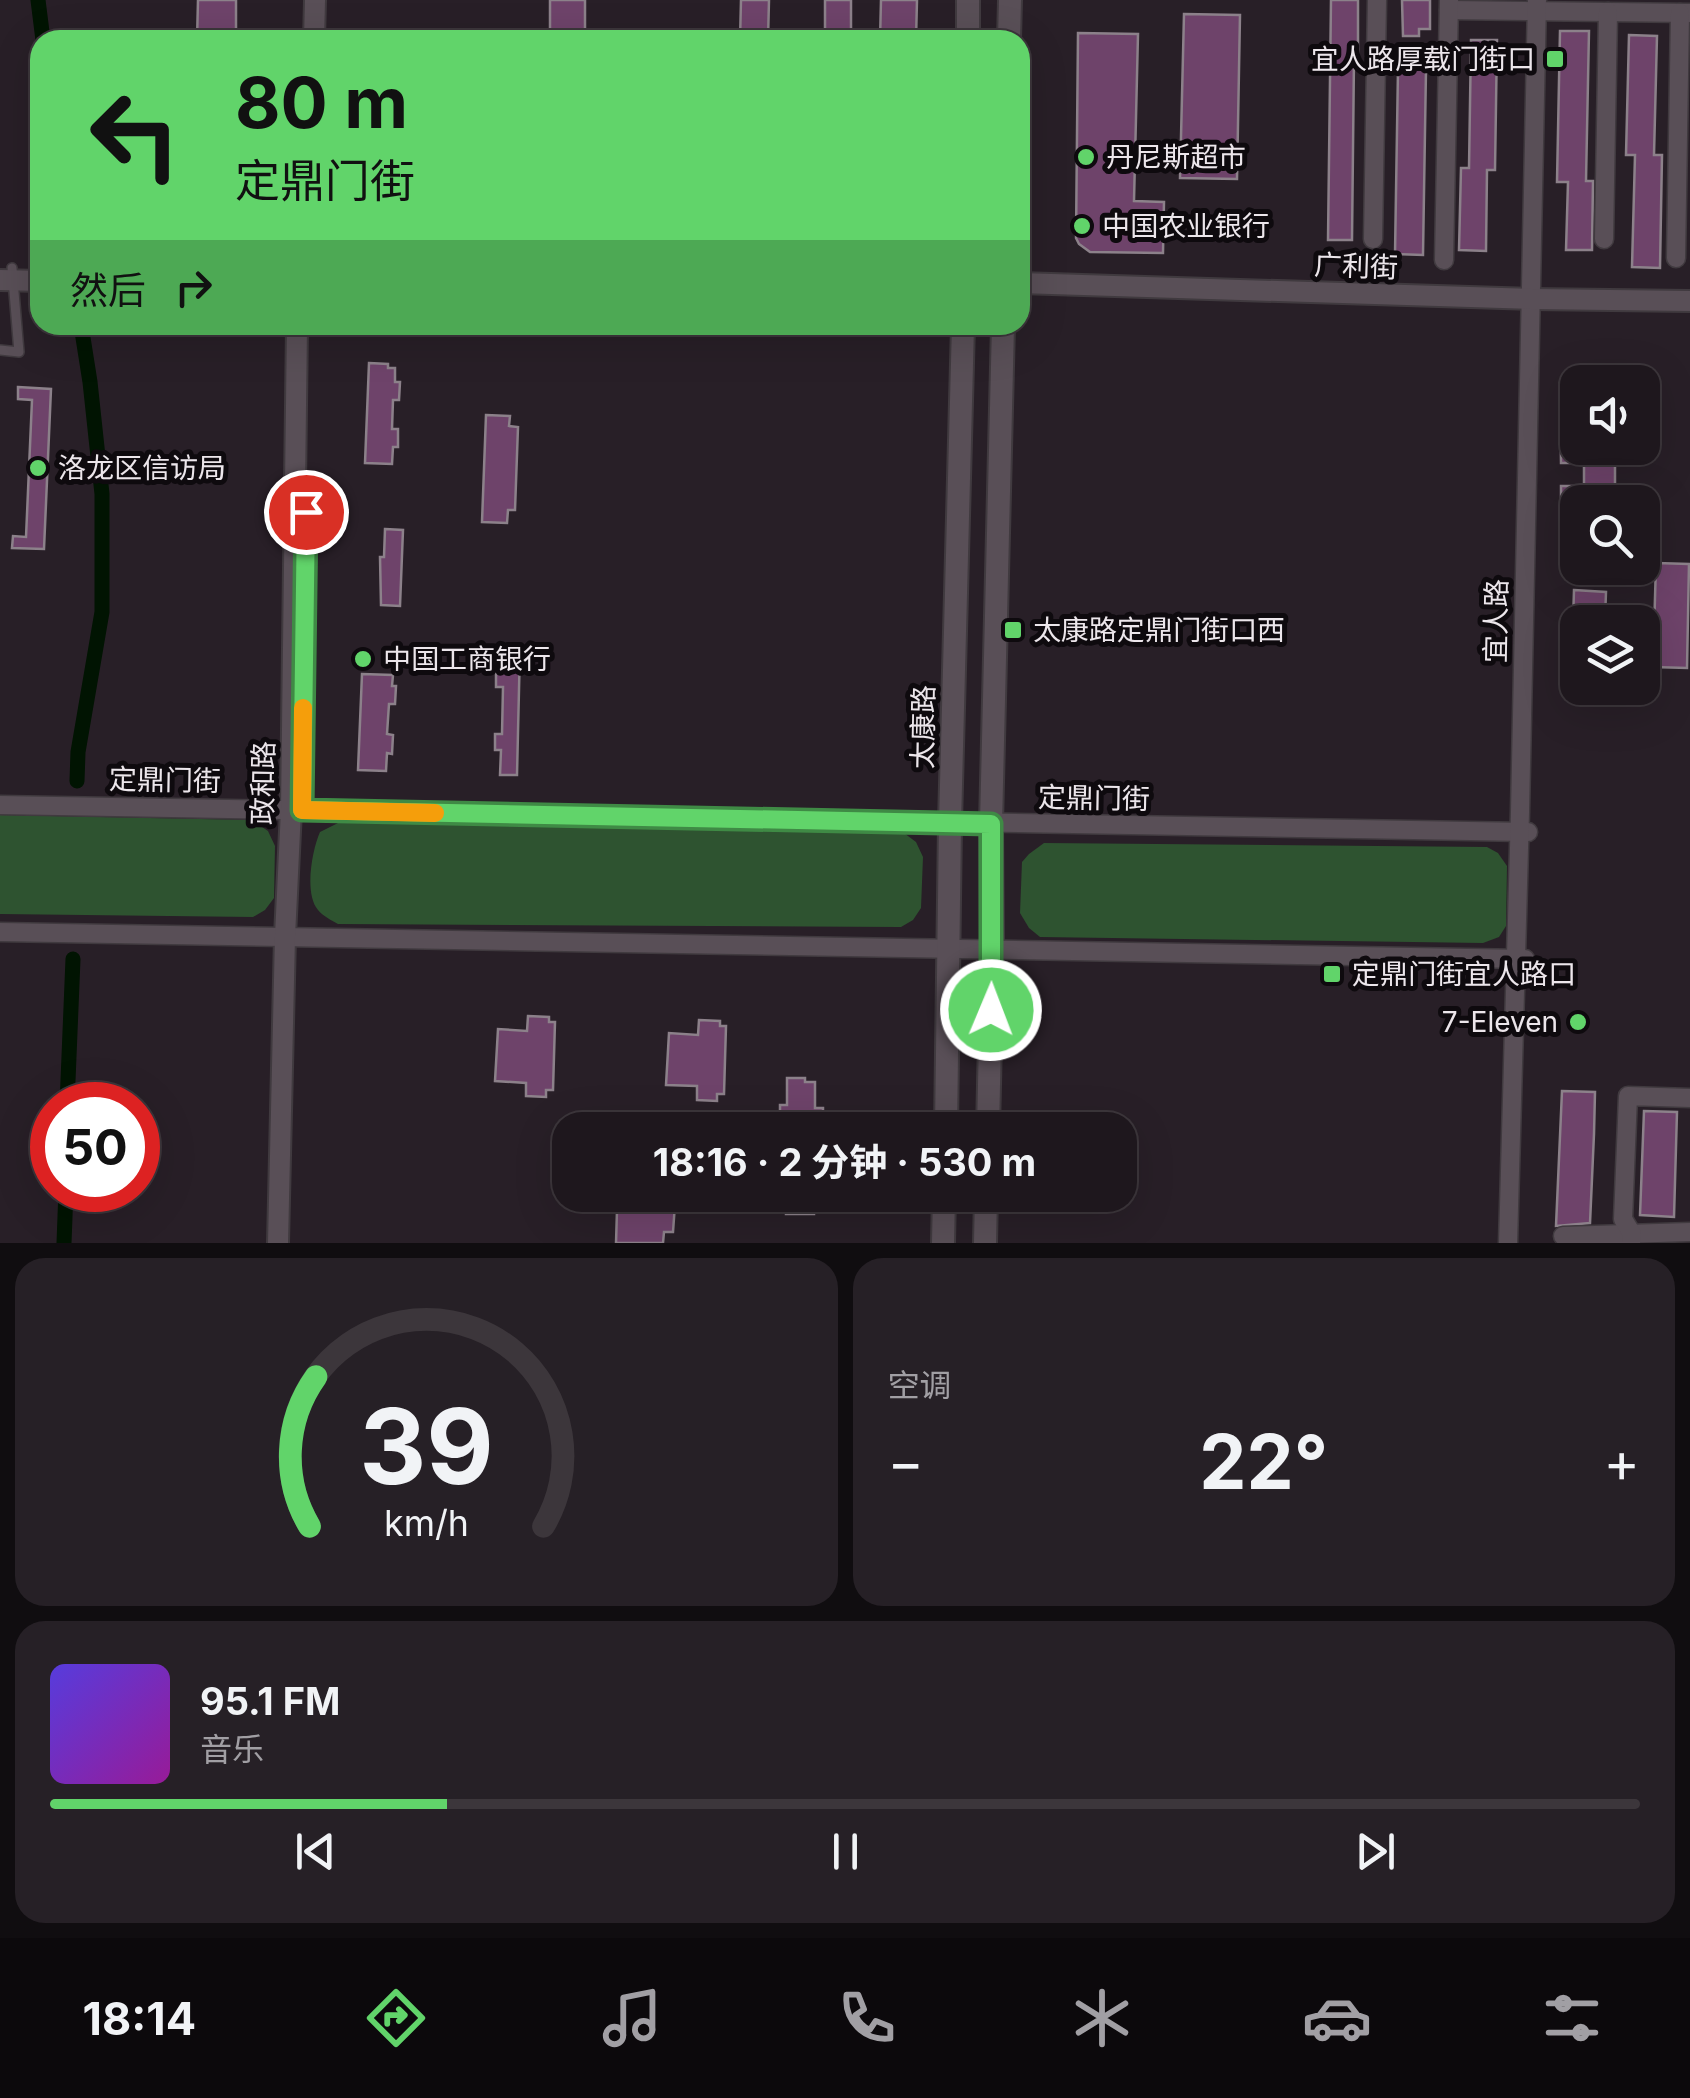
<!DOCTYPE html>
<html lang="zh">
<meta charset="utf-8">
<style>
:root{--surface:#1e171d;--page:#262026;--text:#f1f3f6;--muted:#a19fa4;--line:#3c363b;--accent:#61d46a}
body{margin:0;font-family:Inter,"Noto Sans SC",sans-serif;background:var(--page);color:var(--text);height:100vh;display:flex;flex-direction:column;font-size:38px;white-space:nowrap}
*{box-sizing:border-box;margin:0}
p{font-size:32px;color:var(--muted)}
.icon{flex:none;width:55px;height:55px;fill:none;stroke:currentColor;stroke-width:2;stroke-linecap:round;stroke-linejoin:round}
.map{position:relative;height:1243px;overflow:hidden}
.side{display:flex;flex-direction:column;gap:15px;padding:15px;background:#100d10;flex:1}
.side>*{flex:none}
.hud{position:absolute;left:30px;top:30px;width:1000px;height:305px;border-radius:30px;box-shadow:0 10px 40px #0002,0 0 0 2px var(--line);background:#61d46a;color:#111;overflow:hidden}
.tools{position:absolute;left:1560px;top:365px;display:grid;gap:20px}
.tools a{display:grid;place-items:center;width:100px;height:100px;border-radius:20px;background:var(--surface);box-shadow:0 10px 40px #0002,0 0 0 2px var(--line);font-size:50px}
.speed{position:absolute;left:30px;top:1082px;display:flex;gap:20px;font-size:50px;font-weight:700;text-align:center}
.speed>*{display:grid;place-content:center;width:130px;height:130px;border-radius:50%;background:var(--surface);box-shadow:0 10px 40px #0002,0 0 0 2px var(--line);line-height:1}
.speed .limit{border:15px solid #d22;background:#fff;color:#111}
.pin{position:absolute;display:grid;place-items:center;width:85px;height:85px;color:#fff;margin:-42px;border:5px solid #fff;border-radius:50%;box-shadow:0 2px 10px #0007}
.me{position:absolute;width:110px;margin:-55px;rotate:1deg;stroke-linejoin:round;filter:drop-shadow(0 0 8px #0008)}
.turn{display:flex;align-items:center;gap:35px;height:210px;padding:0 40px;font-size:45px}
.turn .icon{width:130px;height:130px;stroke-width:2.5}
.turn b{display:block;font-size:70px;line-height:85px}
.then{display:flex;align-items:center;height:95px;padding:0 40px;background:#0003;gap:20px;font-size:38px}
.big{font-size:75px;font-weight:700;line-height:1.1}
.side .widget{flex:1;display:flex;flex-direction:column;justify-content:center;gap:15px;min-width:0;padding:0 35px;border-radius:30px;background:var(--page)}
.side .dial{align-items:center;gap:0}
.dial svg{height:260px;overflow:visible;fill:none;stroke:var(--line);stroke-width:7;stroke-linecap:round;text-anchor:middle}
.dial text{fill:var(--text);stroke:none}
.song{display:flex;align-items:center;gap:30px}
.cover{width:120px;height:120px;border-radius:15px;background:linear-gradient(135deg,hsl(250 70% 55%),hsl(300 70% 35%))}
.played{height:10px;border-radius:5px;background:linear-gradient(90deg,var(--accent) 25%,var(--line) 25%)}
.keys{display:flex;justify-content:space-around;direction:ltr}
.heat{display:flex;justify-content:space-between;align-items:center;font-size:55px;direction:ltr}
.side .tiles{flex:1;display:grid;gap:15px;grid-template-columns:1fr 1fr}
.widget:last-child{grid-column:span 2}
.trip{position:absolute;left:552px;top:1112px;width:585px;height:100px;border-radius:30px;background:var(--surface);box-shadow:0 10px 40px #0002,0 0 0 2px var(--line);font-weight:700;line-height:100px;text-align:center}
.dock{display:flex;height:160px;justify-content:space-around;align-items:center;background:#0c090c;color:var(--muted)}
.dock .icon{width:70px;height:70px}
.dock .selected{color:var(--accent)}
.dock b{font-size:45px;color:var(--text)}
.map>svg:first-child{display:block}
</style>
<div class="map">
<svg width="1690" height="1243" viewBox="0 0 1690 1243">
<rect width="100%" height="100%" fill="#281f27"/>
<g fill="#2e5330">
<polygon points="0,815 252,820 268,831 275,846 274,898 265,910 253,917 0,914"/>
<path d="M 340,822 L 900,830 L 916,842 L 923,857 L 921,908 L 913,920 L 901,927 L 338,924 C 331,920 323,916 318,910 C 304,894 312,850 320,832 Z"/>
<polygon points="1044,843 1487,847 1498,853 1507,866 1506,926 1499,937 1483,943 1040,937 1029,928 1020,913 1022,862 1029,854"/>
</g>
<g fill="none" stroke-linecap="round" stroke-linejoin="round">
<g stroke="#011402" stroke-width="15">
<polyline points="38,0 43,40"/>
<polyline points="77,781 78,752 102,612 102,494 90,382 81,325"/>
<polyline points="67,1105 73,959"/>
<polyline points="64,1243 66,1190"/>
</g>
</g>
<g fill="#6e436a" stroke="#8c818a" stroke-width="2.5">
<polygon points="198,0 236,0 236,40 197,40"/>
<rect x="550" y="0" width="35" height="40"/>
<polygon points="741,0 769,0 768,40 740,40"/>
<rect x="825" y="0" width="26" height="40"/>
<polygon points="881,0 917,0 916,40 880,40"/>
<polygon points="1331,0 1358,0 1358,58 1354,58 1352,240 1328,240"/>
<polygon points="1402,0 1430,0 1430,29 1419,29 1419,36 1403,36"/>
<polygon points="1184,14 1240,15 1237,179 1180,178"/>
<polygon points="1560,31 1589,31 1586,181 1593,181 1592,250 1566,250 1568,182 1557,182"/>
<polygon points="1078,33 1138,34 1134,201 1164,202 1163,253 1090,252 1079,244 1076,238"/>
<polygon points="1629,35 1657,36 1654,155 1662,155 1660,268 1632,267 1635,155 1626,155"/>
<polygon points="1471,40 1497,40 1495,170 1487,170 1486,251 1459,250 1461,168 1469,168"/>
<polygon points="1398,69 1426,69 1423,255 1395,254"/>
<polygon points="369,363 388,364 388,368 395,368 395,382 400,382 399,400 393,400 392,429 398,429 398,447 393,447 392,464 365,463"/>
<polygon points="1560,383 1578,383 1578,448 1615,448 1615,502 1578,502 1578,511 1561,511 1561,486 1584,486 1584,463 1561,463"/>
<polygon points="18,387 51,389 44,549 12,548 13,536 26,537 32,400 18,399"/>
<polygon points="486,415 510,416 509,426 518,427 515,510 508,510 507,523 482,522"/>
<polygon points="385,529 403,530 400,606 381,605 380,557 384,557"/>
<polygon points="1656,563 1689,564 1687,668 1653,667"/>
<polygon points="1574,590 1606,592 1605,620 1600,619 1600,622 1573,622"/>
<polygon points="504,646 520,647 517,775 500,775 501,750 495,750 495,734 502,734 503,687 496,687 496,670 504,670"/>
<polygon points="362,674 393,675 392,686 396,686 395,704 389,704 387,734 393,735 392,754 387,753 386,771 358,770"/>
<polygon points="528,1016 549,1017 549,1022 555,1022 553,1090 546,1090 546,1097 526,1096 526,1083 495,1081 498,1029 527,1031"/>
<polygon points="699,1020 720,1021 720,1026 726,1026 724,1094 717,1094 717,1101 697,1100 697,1086 666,1085 669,1033 698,1035"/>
<polygon points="787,1078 805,1078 805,1082 815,1082 815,1108 823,1108 823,1127 814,1127 814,1130 787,1130 787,1126 780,1126 780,1105 787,1105"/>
<polygon points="1562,1091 1595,1092 1594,1134 1590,1223 1556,1226"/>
<polygon points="1644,1111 1677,1112 1674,1217 1640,1215"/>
<rect x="786" y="1195" width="28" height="19"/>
<polygon points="647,1197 669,1198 669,1203 675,1204 673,1232 664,1232 663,1243 616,1243 617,1210 647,1212"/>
</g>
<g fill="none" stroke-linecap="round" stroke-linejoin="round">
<defs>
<polyline id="service" points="0,350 19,352 12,268"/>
<g id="minor">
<polyline points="1449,10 1690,13"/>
<polyline points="1376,56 1448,57"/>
<polyline points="1373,239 1377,0"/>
<polyline points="1604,239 1608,12"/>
<polyline points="1676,258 1680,13"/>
<polyline points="1444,260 1449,0"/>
<polyline points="0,805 1528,832"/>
<polyline points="0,932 1525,959"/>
<polyline points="1563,1236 1690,1232"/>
<polyline points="1508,1243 1520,812 1537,0"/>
<polyline points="1631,1243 1632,1234 1623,1219 1628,1096 1690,1098"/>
</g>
<g id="tertiary">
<polyline points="314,40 315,0"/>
<polyline points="0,280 40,281"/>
<polyline points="1020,283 1531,299 1690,301"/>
<polyline points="278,1243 285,936 291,810 297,325"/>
</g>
<g id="secondary">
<polyline points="968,40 968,0"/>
<polyline points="1009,40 1010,0"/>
<polyline points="946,1130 950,823 963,325"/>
<polyline points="988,1130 992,949 991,824 1003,325"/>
<polyline points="943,1243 944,1195"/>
<polyline points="985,1243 986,1195"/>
</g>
</defs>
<use href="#service" stroke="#403a3f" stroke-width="12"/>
<use href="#minor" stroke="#403a3f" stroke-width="21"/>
<use href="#tertiary" stroke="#403a3f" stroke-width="24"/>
<use href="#secondary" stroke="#403a3f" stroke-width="26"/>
<use href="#service" stroke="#594f57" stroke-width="9"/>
<use href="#minor" stroke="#594f57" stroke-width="18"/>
<use href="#tertiary" stroke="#594f57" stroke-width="20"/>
<use href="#secondary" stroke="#594f57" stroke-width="22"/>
</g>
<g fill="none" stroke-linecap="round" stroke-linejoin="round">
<defs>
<polyline id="route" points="306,512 302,810 991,824 991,1010"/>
</defs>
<use href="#route" stroke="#3f8a45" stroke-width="25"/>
<use href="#route" stroke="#61d46a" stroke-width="18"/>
<polyline stroke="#f59e0b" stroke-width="18" points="303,708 302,810 435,813"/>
</g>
<g fill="#61d46a" stroke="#0e0a0e" stroke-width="4">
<rect x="1545" y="49" width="20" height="20" rx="5"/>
<circle cx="1086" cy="157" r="10"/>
<circle cx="1082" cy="226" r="10"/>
<circle cx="38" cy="468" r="10"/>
<rect x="1003" y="620" width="20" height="20" rx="5"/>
<circle cx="363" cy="659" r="10"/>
<rect x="1322" y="964" width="20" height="20" rx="5"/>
<circle cx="1578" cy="1022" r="10"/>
</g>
<g text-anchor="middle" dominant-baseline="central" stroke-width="10" stroke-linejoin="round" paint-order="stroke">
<g font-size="28" fill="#ece6eb" stroke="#0e0a0e" text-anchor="start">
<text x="1535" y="59" text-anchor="end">宜人路厚载门街口</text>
<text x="1106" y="157">丹尼斯超市</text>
<text x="1102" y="226">中国农业银行</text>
<text x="58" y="468">洛龙区信访局</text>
<text x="1033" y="630">太康路定鼎门街口西</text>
<text x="383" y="659">中国工商银行</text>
<text x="1352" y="974">定鼎门街宜人路口</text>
<text x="1558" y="1022" text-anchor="end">7-Eleven</text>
</g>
<g font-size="28" fill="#ece6eb" stroke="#0e0a0e">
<text transform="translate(1356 266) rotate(2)">广利街</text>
<text transform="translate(1496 621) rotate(-89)">宜人路</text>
<text transform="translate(923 727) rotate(-89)">太康路</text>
<text transform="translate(165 780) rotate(1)">定鼎门街</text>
<text transform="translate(263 783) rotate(-89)">政和路</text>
<text transform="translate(1094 798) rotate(1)">定鼎门街</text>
</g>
</g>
</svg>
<div class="tools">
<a><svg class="icon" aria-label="sound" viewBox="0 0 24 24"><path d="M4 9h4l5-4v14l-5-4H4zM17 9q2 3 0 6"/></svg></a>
<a><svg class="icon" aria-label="search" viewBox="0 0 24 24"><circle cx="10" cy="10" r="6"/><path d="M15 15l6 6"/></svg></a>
<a><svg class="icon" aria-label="layers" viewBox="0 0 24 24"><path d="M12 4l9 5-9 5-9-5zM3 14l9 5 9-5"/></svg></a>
</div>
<div class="speed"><div class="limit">50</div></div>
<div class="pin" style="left:306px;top:512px;background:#d93025"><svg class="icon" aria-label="arrive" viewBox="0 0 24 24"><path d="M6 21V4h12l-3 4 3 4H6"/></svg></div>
<svg class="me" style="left:991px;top:1010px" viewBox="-20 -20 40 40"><circle r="17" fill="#61d46a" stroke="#fff" stroke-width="3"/><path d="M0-11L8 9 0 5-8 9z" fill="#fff"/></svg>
<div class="trip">18:16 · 2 分钟 · 530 m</div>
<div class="hud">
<div class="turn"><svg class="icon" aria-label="left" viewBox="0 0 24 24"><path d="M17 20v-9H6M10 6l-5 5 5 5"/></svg><div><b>80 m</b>定鼎门街</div></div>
<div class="then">然后<svg class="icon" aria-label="right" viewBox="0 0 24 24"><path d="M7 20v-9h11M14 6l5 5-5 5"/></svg></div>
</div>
</div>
<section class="side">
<div class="tiles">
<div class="widget dial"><svg viewBox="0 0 100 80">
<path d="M14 69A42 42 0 1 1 86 69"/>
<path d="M14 69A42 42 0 0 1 16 23" stroke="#61d46a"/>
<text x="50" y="56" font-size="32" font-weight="700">39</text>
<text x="50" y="72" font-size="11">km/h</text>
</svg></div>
<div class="widget"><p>空调</p>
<div class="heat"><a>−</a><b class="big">22°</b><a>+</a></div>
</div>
<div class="widget">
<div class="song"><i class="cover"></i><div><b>95.1 FM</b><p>音乐</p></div></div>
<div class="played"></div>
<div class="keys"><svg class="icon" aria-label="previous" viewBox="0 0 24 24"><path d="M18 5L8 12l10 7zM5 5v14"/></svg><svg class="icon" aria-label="pause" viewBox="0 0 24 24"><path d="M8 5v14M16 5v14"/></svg><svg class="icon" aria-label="next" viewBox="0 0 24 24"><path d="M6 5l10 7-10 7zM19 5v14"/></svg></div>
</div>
</div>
</section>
<nav class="dock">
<b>18:14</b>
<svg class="icon selected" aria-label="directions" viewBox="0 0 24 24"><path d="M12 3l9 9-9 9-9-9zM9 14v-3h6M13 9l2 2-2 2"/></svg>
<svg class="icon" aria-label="music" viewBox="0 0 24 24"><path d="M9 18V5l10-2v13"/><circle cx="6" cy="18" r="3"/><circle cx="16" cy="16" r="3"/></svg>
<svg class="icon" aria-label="phone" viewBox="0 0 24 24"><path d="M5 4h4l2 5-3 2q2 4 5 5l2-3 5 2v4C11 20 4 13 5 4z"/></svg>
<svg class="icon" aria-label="climate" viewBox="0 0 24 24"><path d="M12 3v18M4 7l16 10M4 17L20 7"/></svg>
<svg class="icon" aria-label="car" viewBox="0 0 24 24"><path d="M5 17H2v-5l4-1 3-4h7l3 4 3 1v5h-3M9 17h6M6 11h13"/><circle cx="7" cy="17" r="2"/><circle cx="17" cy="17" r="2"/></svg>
<svg class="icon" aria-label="filters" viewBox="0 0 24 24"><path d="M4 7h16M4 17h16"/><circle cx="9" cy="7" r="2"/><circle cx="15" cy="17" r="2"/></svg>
</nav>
